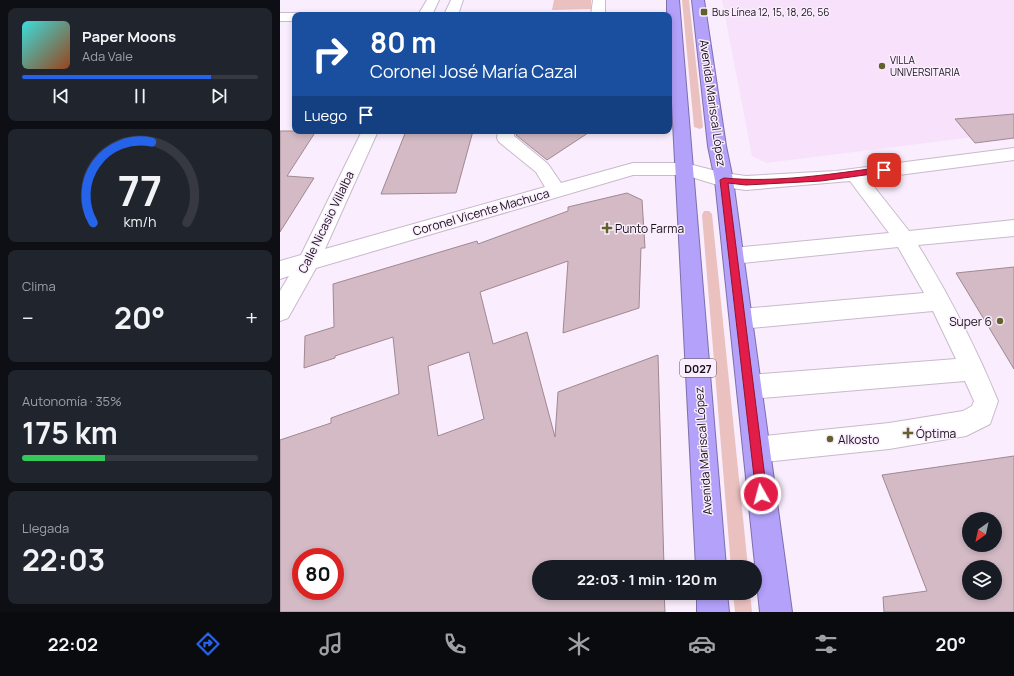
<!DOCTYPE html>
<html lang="es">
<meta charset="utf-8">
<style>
:root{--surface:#171b24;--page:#20242c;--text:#f1f3f6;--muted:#9ea1a6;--line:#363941;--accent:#2563eb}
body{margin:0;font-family:Manrope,sans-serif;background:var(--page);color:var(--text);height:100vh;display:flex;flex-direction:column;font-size:15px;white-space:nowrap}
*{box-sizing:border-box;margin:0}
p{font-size:13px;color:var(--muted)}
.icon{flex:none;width:22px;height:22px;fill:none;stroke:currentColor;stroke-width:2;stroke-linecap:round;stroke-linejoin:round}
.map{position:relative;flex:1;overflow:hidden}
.details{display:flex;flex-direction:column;gap:8px;padding:8px;background:#0d0f14;width:280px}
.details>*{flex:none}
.banner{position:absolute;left:12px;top:12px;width:380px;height:122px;border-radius:8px;box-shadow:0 2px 6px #0003;background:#1a4fa0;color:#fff;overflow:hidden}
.needle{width:26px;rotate:213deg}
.buttons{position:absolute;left:682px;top:512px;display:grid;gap:8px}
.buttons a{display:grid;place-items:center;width:40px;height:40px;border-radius:50%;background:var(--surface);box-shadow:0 2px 6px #0003;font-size:20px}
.speed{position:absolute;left:12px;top:548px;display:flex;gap:8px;font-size:20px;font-weight:700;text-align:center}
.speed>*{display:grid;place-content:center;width:52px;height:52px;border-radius:50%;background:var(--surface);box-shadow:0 2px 6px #0003;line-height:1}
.speed .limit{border:6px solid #d22;background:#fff;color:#111}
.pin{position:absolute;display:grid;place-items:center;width:34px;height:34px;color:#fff;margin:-17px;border-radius:8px;box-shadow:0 2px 6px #0006}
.me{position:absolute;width:44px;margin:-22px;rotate:353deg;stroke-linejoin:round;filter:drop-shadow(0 0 3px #0008)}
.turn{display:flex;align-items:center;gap:14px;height:84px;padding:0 12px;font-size:18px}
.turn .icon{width:52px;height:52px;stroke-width:2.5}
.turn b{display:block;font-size:28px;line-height:34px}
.then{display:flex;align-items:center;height:38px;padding:0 12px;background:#0003;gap:8px;font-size:15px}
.big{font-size:30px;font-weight:700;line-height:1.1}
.details .widget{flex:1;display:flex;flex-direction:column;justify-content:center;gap:6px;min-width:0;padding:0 14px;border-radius:8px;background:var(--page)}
.details .dial{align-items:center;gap:0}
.dial svg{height:104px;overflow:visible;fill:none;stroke:var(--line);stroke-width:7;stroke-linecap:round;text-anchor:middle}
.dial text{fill:var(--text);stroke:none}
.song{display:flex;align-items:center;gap:12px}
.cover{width:48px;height:48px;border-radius:6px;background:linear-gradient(135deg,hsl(180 70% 55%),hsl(20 70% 35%))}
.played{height:4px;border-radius:2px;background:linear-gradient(90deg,var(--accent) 80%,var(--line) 80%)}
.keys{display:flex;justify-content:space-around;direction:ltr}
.heat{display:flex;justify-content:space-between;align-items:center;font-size:22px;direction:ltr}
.charge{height:6px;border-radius:3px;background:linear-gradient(90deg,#34c759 35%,var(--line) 0)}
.trip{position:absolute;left:252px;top:560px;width:230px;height:40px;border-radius:20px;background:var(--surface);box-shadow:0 2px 6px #0003;font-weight:700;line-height:40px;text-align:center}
.dock{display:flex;height:64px;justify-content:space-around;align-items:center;background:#090b0e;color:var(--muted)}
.dock .icon{width:28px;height:28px}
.dock .on{color:var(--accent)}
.dock b{font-size:18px;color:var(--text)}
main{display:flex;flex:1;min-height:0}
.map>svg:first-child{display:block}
</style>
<main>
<section class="details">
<div class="widget">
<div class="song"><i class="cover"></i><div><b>Paper Moons</b><p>Ada Vale</p></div></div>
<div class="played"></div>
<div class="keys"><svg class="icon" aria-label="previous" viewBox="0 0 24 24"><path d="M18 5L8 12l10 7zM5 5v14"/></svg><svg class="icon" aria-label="pause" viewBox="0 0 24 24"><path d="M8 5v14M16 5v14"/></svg><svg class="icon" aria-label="next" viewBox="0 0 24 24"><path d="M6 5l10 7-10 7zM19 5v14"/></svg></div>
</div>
<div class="widget dial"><svg viewBox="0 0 100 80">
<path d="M14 69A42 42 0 1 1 86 69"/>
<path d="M14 69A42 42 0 0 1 59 7" stroke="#2563eb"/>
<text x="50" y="56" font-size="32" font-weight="700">77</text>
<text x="50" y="72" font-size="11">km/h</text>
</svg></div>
<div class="widget"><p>Clima</p>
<div class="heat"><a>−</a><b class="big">20°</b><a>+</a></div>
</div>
<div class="widget"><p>Autonomía · 35%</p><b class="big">175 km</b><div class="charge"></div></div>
<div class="widget"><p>Llegada</p><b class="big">22:03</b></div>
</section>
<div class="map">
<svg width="734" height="612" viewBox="0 0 734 612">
<rect width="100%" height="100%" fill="#faedfd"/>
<polygon fill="#f7e1fb" points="442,0 734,0 734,132 486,163 472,156"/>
<g fill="#ebc1c0">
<polygon points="274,0 311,0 311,9 272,10"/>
<polygon points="402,0 409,0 423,127 420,129 414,127"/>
<polygon points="424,211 429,211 432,214 468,567 451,567 422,215"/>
<polygon points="453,593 470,593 472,612 455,612"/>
</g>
<g fill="#d3bac4" stroke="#a08892" fill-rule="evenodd">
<polygon points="734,114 734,138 695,143 675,119"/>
<polygon points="0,131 36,131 7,176 34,178 0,232"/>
<polygon points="126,131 193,131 176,193 101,194"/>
<polygon points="236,131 311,131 267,160 236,135"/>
<path d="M 347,193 L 362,200 L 365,248 L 361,248 L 359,308 L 283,333 L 288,261 L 200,292 L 213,344 L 247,332 L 275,437 L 278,392 L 378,355 L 384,567 L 259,567 L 259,593 L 384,593 L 385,612 L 0,612 L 0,440 L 51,423 L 51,418 L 119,394 L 113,337 L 55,356 L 55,358 L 24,368 L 25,336 L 54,327 L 53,284 L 197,241 L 198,244 L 288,211 L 288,207 ZM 189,352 L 204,419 L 158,436 L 148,366 ZM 21,557 L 55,557 L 55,591 L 21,591 Z"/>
<polygon points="734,267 734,369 676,273"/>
<path d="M 734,456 L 734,612 L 604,612 L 603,597 L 647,591 L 602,475 ZM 689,519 L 715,519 L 715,545 L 689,545 ZM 689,567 L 715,567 L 715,593 L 689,593 Z"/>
</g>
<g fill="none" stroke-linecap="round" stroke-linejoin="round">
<defs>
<g id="minor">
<polygon points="147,0 159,0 152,15 138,15"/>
<polygon points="171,0 183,0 178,15 164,15"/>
<polygon points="313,0 325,0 325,15 311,15"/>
<polygon points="0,13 15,13 20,15 15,15 15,21 0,21"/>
<path d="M 82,131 L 98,131 L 45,249 L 265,187 L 256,172 L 219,142 L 217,138 L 218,131 L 234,131 L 234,136 L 268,164 L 281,183 L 353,163 L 405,163 L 444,173 L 466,176 L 556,171 L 734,148 L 734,160 L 588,179 L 629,231 L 734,220 L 734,236 L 638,245 C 669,295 696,347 718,401 L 710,424 L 686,436 L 609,449 L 476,463 L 467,459 L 463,450 L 467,441 L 476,437 L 609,423 L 683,411 L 692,406 L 694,401 L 685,381 L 469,399 L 460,395 L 457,387 L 460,379 L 469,375 L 676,359 L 653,311 L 461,329 L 453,326 L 450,319 L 453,312 L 461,309 L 644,293 L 618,247 L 453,264 L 446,262 L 443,256 L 446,250 L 453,248 L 609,233 L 570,181 L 466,190 L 444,187 L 405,175 L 353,175 L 36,268 L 8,318 L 0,321 L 0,291 L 9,276 L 0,279 L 0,261 L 21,255 Z"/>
</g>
<g id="highway">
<polygon points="387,0 399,0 446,567 416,567 389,45 389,15 387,15"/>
<polygon points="412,0 424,0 446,146 453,180 512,612 480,612 435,180 428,146"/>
<polygon points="417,593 447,593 449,612 417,612"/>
</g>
</defs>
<use href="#minor" stroke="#c9b9cc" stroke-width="2"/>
<use href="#highway" stroke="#7d6fab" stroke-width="2"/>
<use href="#minor" fill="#fff" fill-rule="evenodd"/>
<use href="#highway" fill="#b3a1fa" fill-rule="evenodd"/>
</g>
<path fill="#e11d48" stroke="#92132f" d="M 604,167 L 608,170 L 607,172 L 541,181 L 466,185 L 448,183 L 487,494 L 485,498 L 481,500 L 477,498 L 476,494 L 440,180 L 444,178 C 497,183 551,174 604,167 Z"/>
<g fill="#62602d" stroke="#faedfd" stroke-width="1.5">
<rect x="420" y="8" width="8" height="8" rx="2"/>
<circle cx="602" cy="66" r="4"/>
<path d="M325 222h4v4h4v4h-4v4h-4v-4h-4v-4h4z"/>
<circle cx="720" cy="321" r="4"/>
<path d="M626 427h4v4h4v4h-4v4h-4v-4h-4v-4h4z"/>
<circle cx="550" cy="439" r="4"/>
</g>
<g text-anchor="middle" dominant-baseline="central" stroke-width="3" stroke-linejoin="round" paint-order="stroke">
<g font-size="10" fill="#181219" stroke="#faedfd" text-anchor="start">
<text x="432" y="12">Bus Línea 12, 15, 18, 26, 56</text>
<text x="610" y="60">VILLA<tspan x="610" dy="12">UNIVERSITARIA</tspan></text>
</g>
<rect fill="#faedfd" stroke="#5c545d" stroke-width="1" x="400" y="359" width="36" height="18" rx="3"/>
<g font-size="11" font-weight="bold" fill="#181219">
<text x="418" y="368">D027</text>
</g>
<g font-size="12" fill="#181219" stroke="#faedfd">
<text transform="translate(433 103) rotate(82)">Avenida Mariscal López</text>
<text transform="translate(201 212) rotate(-16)">Coronel Vicente Machuca</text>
<text transform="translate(46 222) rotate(-64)">Calle Nicasio Villalba</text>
<text transform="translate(423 451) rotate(-94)">Avenida Mariscal López</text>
</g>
<g font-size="12" fill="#181219" stroke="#faedfd" text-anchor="start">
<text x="335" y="228">Punto Farma</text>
<text x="712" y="321" text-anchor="end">Super 6</text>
<text x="636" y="433">Óptima</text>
<text x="558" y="439">Alkosto</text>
</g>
</g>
</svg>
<div class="buttons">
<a><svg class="needle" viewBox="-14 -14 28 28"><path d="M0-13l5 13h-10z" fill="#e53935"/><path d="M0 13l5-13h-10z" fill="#9ea1a6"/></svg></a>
<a><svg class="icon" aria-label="layers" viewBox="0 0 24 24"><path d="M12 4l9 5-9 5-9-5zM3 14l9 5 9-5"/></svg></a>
</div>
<div class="speed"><div class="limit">80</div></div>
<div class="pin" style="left:604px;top:170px;background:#d93025"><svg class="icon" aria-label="arrive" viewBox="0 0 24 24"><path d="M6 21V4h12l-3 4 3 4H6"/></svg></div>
<svg class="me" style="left:481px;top:494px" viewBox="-20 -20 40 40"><circle r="17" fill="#e11d48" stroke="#fff" stroke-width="3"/><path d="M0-11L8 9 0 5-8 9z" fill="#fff"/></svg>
<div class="trip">22:03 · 1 min · 120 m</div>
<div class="banner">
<div class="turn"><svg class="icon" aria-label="right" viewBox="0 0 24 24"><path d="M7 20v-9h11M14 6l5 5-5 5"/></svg><div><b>80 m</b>Coronel José María Cazal</div></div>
<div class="then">Luego<svg class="icon" aria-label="arrive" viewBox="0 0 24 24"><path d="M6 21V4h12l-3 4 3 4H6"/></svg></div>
</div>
</div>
</main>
<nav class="dock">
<b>22:02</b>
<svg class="icon on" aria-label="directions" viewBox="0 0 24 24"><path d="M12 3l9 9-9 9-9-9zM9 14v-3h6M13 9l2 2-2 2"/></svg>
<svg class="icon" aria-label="music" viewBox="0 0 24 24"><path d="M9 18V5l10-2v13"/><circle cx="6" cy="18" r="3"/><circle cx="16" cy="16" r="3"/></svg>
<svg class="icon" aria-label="phone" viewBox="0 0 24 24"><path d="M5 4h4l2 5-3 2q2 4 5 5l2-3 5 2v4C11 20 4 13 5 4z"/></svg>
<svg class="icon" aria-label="climate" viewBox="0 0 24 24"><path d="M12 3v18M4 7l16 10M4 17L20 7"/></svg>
<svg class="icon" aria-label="car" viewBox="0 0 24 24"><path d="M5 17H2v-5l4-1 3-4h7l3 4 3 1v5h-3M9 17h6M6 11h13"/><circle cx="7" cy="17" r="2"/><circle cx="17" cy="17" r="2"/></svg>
<svg class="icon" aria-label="filters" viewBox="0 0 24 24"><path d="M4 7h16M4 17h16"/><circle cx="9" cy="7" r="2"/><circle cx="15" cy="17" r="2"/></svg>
<b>20°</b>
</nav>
